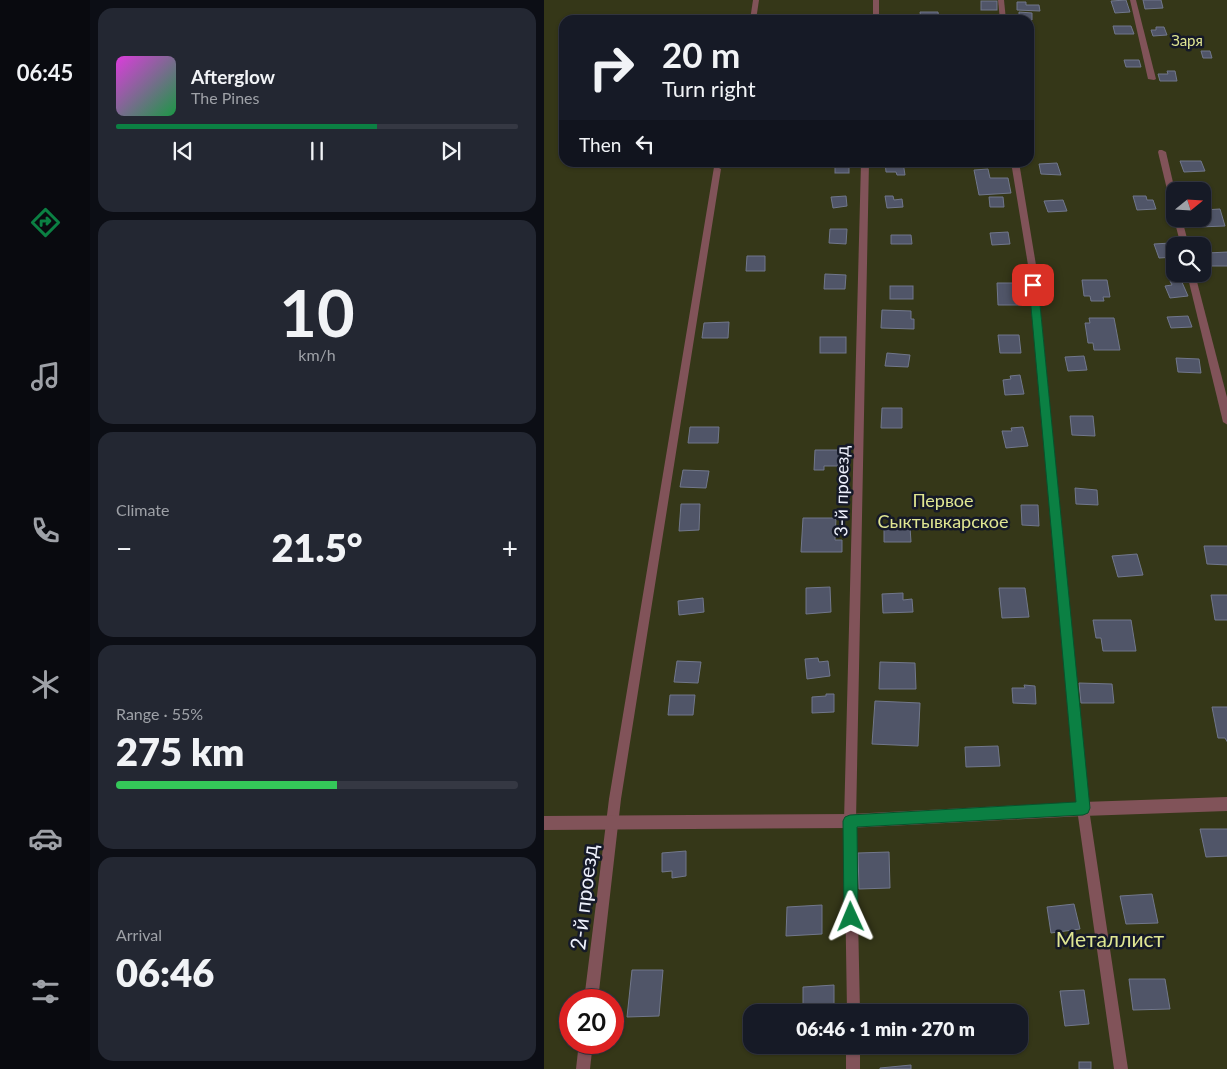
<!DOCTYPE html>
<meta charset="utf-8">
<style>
:root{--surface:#161a26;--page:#232732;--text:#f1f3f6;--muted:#9ea1a7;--line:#353843;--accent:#0b8043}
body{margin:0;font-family:Lato,sans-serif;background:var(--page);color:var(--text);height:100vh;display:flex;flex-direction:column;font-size:19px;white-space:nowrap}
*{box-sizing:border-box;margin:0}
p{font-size:16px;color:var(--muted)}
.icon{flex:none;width:28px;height:28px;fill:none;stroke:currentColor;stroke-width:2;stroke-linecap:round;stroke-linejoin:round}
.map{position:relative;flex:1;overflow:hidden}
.details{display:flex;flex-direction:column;gap:8px;padding:8px;background:#0c0e15;width:454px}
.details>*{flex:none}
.hud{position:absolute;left:15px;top:15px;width:475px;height:152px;border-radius:15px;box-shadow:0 1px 4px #0004,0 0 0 1px var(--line);background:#161a26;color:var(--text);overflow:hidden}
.needle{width:32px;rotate:72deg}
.buttons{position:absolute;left:622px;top:182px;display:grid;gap:10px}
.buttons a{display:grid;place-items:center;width:45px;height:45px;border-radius:10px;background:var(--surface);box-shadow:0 1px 4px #0004,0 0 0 1px var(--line);font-size:25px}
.speed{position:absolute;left:15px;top:989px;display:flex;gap:10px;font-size:25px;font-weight:700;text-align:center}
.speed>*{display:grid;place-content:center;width:65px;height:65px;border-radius:50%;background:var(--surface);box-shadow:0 1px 4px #0004,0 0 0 1px var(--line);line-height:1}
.speed .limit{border:8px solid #d22;background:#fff;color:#111}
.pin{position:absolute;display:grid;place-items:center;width:42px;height:42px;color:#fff;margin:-21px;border-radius:10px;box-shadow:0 2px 8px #0006}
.me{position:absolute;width:55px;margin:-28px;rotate:359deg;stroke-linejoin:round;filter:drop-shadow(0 0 4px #0008)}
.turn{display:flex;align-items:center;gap:18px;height:105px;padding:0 20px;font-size:22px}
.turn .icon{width:65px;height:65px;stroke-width:2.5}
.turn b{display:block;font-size:35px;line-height:42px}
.then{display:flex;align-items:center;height:48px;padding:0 20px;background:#0003;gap:10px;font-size:19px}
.big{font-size:38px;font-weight:800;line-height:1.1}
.details .tile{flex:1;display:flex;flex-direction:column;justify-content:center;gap:8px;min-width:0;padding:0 18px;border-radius:15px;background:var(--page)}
.details .dial{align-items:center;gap:0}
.dial b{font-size:65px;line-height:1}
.song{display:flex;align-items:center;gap:15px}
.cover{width:60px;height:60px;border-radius:8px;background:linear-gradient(135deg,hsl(300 70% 55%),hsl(140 70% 35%))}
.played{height:5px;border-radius:2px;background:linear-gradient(90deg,var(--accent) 65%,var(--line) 65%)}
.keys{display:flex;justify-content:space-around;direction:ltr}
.heat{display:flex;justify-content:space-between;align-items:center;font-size:28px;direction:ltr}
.charge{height:8px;border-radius:4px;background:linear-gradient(90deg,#34c759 55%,var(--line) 0)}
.trip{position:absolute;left:199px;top:1004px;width:285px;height:50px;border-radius:15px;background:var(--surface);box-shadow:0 1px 4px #0004,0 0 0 1px var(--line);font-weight:800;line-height:50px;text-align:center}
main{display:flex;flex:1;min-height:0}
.tab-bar{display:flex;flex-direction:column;width:90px;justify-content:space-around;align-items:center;background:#090a0f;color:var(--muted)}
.tab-bar .icon{width:35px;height:35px}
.tab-bar .current{color:var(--accent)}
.tab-bar b{font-size:22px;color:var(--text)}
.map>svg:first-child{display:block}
</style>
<main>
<nav class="tab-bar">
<b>06:45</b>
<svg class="icon current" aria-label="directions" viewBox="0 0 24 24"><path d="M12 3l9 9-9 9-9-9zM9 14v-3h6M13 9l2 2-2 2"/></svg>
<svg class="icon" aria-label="music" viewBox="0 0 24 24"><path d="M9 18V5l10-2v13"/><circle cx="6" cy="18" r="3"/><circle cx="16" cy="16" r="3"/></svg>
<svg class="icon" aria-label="phone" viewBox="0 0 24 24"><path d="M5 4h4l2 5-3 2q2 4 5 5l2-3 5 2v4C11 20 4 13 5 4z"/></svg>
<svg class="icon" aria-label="climate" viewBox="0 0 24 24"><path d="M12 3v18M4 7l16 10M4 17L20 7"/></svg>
<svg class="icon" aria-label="car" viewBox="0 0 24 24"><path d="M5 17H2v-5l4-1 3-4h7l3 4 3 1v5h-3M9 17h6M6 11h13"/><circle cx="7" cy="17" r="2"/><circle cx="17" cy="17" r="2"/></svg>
<svg class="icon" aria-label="filters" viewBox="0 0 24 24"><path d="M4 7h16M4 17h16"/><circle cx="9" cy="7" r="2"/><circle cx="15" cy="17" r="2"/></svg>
</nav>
<section class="details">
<div class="tile">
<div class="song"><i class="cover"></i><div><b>Afterglow</b><p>The Pines</p></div></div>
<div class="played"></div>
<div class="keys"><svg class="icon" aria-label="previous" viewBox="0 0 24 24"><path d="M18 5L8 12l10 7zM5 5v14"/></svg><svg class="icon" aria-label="pause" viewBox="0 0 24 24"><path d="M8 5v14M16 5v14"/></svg><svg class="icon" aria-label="next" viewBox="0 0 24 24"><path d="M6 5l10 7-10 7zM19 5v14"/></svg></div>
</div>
<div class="tile dial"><b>10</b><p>km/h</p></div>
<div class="tile"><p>Climate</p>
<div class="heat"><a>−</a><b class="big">21.5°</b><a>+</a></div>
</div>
<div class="tile"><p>Range · 55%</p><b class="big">275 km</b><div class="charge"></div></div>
<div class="tile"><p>Arrival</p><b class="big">06:46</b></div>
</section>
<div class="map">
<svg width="684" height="1069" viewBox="0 0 684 1069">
<rect width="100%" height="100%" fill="#1e2232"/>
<path fill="#353718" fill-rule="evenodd" d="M 0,0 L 683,0 L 683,1069 L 0,1069 ZM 20,20 L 485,20 L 485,162 L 20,162 ZM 631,191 L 659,191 L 659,219 L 631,219 ZM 631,246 L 659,246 L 659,274 L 631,274 ZM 26,1000 L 69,1000 L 69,1042 L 26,1042 ZM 208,1012 L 475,1012 L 475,1045 L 208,1045 Z"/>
<g fill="#505568" stroke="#71778b">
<polygon points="582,0 586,12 571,13 567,1"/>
<polygon points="599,0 617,0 619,8 601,9"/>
<rect x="437" y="1" width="16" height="9"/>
<polygon points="473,2 482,2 482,5 495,5 496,11 473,10"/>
<polygon points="376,12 394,12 395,20 377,20"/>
<polygon points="475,12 488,13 488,20 475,20"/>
<polygon points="569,26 587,26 590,34 571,34"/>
<polygon points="612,27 620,27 623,35 609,36 607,30 612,30"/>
<polygon points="657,51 666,51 668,58 659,58"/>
<polygon points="580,60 595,60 597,67 582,67"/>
<polygon points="623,71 631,71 633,81 616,81 614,74 624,74"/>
<polygon points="636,161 657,161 661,171 640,172"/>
<polygon points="341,162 359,162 361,175 353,175 352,172 342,172"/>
<polygon points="513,163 517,175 497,174 495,164"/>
<rect x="291" y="164" width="14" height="9"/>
<polygon points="444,169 446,178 464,178 467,193 435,195 430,170"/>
<polygon points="302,196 303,206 289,208 287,197"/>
<polygon points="341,196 349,196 350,200 358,199 359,207 343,208"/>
<polygon points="589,196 602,196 603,200 609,200 612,209 593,210"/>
<polygon points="445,197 459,197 460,207 446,207"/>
<polygon points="519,200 523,211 504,212 500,201"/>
<polygon points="676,209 681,226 655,227 652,220 649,219 659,219 659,210"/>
<polygon points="286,229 303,229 302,244 285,243"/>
<polygon points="464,232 466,244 448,245 446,233"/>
<polygon points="347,235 367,235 368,244 347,244"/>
<polygon points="627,243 631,257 615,258 610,244"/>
<polygon points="684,252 684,266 667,266 663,253"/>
<polygon points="203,256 221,256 221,271 202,271"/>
<polygon points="281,274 302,275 301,289 280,289"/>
<polygon points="538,280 563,280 566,297 559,297 560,301 547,301 546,296 540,296"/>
<polygon points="637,280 644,296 626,298 621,286 628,285 626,281"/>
<polygon points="453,283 475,283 477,305 454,305"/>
<rect x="346" y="286" width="23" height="13"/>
<polygon points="338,310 367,311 367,319 370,319 370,329 337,328"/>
<polygon points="644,316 648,327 627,328 623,317"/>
<polygon points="545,318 570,318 576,350 550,350 549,343 544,343 541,323 546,323"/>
<polygon points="185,322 184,338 158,338 160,323"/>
<polygon points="454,335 475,335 477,353 456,353"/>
<rect x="276" y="337" width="26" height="16"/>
<polygon points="343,353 366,355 364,367 341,366"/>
<polygon points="540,356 543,370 524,371 521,357"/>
<polygon points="632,358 655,359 657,373 634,372"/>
<polygon points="476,375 480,394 461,395 459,380 467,379 466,376"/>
<polygon points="338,408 358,408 358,428 337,428"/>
<polygon points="526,416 549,416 551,436 528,435"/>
<polygon points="146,427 175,427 174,443 144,443"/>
<polygon points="479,427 484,446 462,448 458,431 468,431 467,428"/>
<polygon points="271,450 297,450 296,466 280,466 280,470 270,470"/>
<polygon points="139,470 165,471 162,488 136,487"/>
<polygon points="531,488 553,490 554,505 532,504"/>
<polygon points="137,504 156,504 155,530 135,531"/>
<polygon points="477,505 494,505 495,526 478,525"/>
<polygon points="259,518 292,518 291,540 298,540 298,552 257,552"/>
<polygon points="351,522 360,522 360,527 366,527 367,542 340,542 340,526 353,526"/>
<polygon points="660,546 684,546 684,565 663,564"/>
<polygon points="593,554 599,575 574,577 568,556"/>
<polygon points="286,587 287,612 262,614 262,588"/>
<polygon points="455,588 481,588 485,617 458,618"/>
<polygon points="359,593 359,600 368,599 369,612 339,613 338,594"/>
<polygon points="667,595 684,595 684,620 671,620"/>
<polygon points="159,598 160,612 135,615 134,601"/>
<polygon points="549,620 587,620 592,651 559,651 557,638 552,638"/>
<polygon points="274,658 275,662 284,661 286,676 263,679 261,659"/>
<polygon points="133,661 157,662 154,683 130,682"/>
<polygon points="336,662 371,663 372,689 335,689"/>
<polygon points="535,683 568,684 570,703 537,703"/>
<polygon points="480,685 491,686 492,704 469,703 468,688 481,688"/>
<polygon points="282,694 290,694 290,712 268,713 268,697 282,696"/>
<polygon points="126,695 151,695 149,715 124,715"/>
<polygon points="331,701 376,703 374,746 328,744"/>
<polygon points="668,707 684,707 684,743 681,738 674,738"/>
<polygon points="454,746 456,766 422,767 421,747"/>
<polygon points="656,829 684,829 684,856 662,857"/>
<polygon points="142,851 142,876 128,878 128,871 118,872 118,853"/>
<polygon points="345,852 346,888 315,889 314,853"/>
<polygon points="608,894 614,923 582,924 576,896"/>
<polygon points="530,904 536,929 507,933 503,907"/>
<polygon points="278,905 278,934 242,936 243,907"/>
<polygon points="88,970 119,970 115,1016 83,1017"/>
<polygon points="585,979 621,979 626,1009 589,1010"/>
<polygon points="290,985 290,1012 259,1012 259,987"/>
<polygon points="540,990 545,1024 521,1026 516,991"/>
<rect x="535" y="1062" width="12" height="7"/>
<polygon points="367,1065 367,1069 336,1069 336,1068"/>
</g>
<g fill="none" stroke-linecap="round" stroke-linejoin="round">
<g fill="#815359" fill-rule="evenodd">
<polygon points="209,0 215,0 212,20 206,20"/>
<rect x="329" y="0" width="6" height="20"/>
<polygon points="454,0 460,0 462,20 456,20"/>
<polygon points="586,0 592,0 612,79 610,80 604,79"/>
<polygon points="615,150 618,150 622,152 631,191 631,208 627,206 614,152"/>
<polygon points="317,162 325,162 312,821 316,1012 303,1012 300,821"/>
<polygon points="467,162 475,162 492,265 545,809 584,1069 570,1069 533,809 484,265"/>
<polygon points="170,167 173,167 177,169 77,799 54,1000 40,1000 65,799"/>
<polygon points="631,217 631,219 638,219 645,246 637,246 630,219"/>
<polygon points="643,274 651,274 684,401 684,425 679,422"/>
<polygon points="35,1042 49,1042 46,1069 32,1069"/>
<rect x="302" y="1045" width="14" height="24"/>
</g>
<polygon fill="#815359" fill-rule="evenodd" points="684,797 684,811 539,816 306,828 0,830 0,816 306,814 539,802"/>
</g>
<polygon fill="#0b8043" stroke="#07532c" points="489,281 494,285 546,808 544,813 539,815 313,827 314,917 312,922 307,924 302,922 300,917 299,821 301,817 306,815 532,802 485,285"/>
<g text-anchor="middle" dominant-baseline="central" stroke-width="5" stroke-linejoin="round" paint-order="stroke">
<g font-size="15" fill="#e0e692" stroke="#151928">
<text x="643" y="40">Заря</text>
</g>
<g font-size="18" fill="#edf0fb" stroke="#151928">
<text transform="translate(297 491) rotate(-89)">3-й проезд</text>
</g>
<g font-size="18" fill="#e0e692" stroke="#151928">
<text x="399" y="500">Первое<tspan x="399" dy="21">Сыктывкарское</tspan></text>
</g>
<g font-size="21" fill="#edf0fb" stroke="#151928">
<text transform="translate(39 897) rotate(-83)">2-й проезд</text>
</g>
<g font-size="21" fill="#e0e692" stroke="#151928">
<text x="566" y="938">Металлист</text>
</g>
</g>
</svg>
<div class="buttons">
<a><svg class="needle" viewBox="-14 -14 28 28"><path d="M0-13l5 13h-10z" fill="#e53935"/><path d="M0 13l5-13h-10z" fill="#9ea1a7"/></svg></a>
<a><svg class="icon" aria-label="search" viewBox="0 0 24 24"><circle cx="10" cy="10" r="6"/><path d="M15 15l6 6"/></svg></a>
</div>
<div class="speed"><div class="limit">20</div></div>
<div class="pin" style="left:489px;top:285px;background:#d93025"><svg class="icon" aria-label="arrive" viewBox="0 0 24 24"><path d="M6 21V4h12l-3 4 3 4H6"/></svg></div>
<svg class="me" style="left:307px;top:917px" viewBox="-20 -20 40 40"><path d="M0-17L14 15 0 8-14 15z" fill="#0b8043" stroke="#fff" stroke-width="4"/></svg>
<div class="trip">06:46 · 1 min · 270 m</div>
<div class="hud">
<div class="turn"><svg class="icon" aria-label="right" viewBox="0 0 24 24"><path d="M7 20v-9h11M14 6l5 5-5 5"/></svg><div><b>20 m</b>Turn right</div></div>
<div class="then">Then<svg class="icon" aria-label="left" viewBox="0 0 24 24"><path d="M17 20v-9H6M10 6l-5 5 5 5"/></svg></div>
</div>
</div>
</main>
